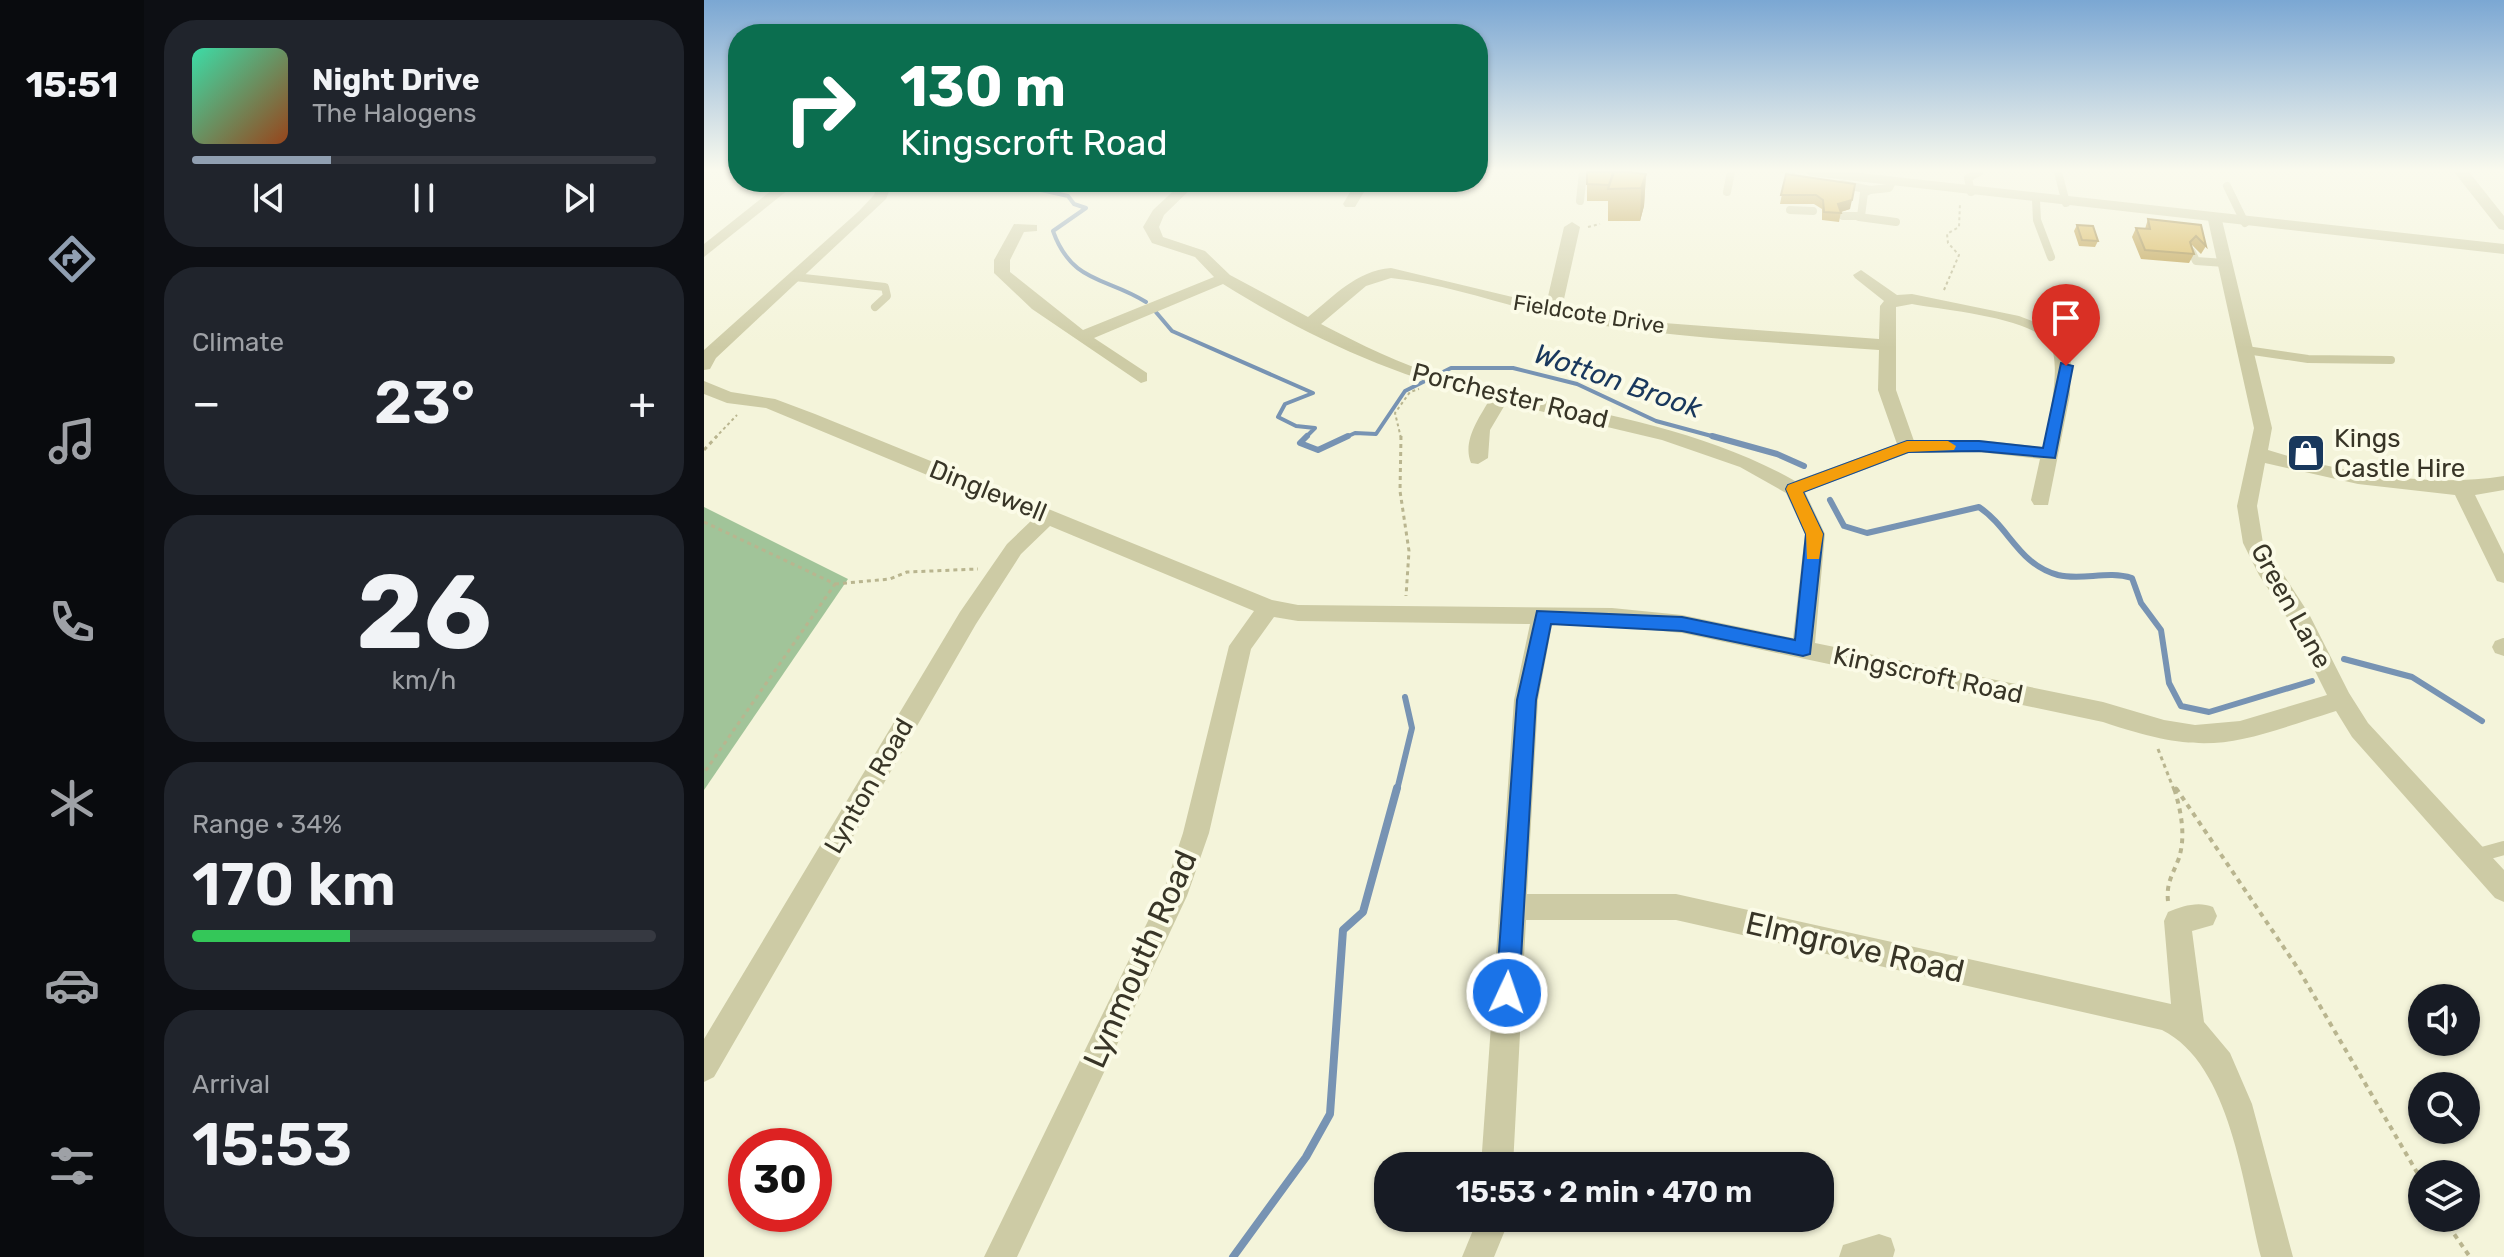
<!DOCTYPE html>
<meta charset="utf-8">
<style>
:root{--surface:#171b24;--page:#20242c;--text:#f1f3f6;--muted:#9ea1a6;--line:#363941;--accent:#909fb1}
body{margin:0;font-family:Rubik,sans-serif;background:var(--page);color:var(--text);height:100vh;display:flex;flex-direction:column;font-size:30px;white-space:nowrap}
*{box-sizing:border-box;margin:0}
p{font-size:26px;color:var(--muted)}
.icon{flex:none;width:44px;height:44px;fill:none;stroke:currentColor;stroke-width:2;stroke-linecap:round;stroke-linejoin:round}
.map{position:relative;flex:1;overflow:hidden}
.details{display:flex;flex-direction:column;gap:20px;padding:20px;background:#0d0f14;width:560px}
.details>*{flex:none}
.banner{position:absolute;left:24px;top:24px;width:760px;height:168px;border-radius:32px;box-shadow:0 2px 6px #0004;background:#0b6e4f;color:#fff;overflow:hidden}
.fabs{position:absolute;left:1704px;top:984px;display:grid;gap:16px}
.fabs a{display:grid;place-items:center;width:72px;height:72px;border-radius:50%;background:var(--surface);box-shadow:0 2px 6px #0004;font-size:40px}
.speed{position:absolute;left:24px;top:1128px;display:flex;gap:16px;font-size:40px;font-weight:700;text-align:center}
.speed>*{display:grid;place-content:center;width:104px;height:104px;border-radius:50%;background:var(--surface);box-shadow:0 2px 6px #0004;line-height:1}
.speed .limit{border:12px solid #d22;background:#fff;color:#111}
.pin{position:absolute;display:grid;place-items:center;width:68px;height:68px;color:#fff;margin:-82px -34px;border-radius:50% 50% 50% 0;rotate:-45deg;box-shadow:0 0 8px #0007}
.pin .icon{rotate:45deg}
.me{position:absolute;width:88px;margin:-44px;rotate:3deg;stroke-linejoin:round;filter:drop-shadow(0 0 6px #0008)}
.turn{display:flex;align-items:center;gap:28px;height:168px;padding:0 40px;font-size:36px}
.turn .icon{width:104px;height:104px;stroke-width:2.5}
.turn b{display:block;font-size:56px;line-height:68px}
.big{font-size:60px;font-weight:600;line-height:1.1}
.details .card{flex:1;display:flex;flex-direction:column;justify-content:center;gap:12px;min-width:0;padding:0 28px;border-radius:32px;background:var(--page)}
.details .dial{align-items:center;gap:0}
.dial b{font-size:104px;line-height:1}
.song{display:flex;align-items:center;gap:24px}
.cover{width:96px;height:96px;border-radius:12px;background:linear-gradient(135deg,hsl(160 70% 55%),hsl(20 70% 35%))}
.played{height:8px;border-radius:4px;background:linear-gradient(90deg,var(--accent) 30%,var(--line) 30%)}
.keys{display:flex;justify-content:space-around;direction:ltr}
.heat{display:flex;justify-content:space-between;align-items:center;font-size:44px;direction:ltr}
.charge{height:12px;border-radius:6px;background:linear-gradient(90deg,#34c759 34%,var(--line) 0)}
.trip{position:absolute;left:670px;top:1152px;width:460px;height:80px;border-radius:32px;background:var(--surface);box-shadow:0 2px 6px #0004;font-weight:600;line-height:80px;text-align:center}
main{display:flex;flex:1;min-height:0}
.dock{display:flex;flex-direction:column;width:144px;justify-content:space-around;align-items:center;background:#090b0e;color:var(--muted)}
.dock .icon{width:56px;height:56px}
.dock .active{color:var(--accent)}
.dock b{font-size:36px;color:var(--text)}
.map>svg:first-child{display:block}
</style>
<main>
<nav class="dock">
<b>15:51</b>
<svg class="icon active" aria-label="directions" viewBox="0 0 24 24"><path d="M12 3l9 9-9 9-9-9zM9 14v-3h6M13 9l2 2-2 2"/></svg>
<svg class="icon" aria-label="music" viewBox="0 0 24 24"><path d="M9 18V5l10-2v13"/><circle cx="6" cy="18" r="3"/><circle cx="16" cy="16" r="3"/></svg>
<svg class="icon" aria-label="phone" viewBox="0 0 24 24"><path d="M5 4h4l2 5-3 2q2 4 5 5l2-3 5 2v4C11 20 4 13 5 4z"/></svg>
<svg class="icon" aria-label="climate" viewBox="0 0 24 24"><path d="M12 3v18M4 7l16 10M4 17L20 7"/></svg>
<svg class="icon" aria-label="car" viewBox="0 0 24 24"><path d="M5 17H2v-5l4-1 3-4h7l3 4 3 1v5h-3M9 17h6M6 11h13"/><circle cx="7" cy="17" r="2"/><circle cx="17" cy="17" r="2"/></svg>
<svg class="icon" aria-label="filters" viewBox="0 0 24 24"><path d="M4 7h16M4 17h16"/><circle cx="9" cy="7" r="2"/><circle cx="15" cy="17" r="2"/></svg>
</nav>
<section class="details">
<div class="card">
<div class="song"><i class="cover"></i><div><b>Night Drive</b><p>The Halogens</p></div></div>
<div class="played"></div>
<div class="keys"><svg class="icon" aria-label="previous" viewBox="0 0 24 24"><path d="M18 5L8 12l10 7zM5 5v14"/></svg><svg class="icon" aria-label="pause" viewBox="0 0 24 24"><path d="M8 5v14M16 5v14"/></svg><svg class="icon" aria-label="next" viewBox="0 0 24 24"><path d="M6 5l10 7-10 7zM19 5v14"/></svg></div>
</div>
<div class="card"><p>Climate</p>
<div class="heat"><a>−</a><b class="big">23°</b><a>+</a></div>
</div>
<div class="card dial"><b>26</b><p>km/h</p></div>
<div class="card"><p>Range · 34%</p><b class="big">170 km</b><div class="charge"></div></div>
<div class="card"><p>Arrival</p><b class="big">15:53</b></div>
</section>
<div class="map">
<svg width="1800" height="1257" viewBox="0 0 1800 1257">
<rect width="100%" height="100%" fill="#f4f4da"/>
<polygon fill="#a1c499" points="0,507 144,579 0,790"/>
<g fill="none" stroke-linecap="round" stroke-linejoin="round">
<g stroke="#7793b3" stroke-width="4">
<path d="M 301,182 L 364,196 L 370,204 L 382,208 L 349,231 C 368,284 403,277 442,302"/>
<polyline points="451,311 468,331 609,393 581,404 574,417 592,426 611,428 601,438"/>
<polyline points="640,438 651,433 672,434 701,391 747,368 809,368 873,384 952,421 1015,438"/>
</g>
<g stroke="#7793b3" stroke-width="6">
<polyline points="603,436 596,443 614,450 644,436"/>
<polyline points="1008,436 1073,454 1100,466"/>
<path d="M 1126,500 L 1140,526 L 1163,533 L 1275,507 C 1306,528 1314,564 1354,575 C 1379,581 1403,570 1428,578 L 1437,603 L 1457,630 L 1465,683 L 1477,706 L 1505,712 L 1608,681"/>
<polyline points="1640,659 1708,677 1778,721"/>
<polyline points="693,790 708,728 701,697"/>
</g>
<polyline stroke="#7793b3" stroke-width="8" points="529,1257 602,1157 626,1114 639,930 659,912 693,788"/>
<g stroke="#b9b58f" stroke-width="2" stroke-dasharray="3 3" stroke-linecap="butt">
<polyline points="1076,172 1092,174"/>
<polyline points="884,227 896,224"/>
<polyline points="1240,290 1255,255 1244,243 1243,234 1255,227 1256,203"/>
<polyline points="11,438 33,415"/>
<polyline points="697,438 691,413 706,392 715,389"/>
</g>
<g stroke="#b9b58f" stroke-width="3" stroke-dasharray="4 4" stroke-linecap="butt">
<polyline points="697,436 696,491 705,551 702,596"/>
<polyline points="0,450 13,436"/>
<polyline points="0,522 131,584 0,773"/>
<polyline points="131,584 186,579 203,572 274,569"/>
<polyline points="1454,749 1470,790"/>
<polyline points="1471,787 1473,790"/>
</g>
<g stroke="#b9b58f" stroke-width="4" stroke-dasharray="5 5" stroke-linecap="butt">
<polyline points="1472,788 1595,970 1718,1181"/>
<path d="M 1464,901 C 1462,883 1469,874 1475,858 C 1482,835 1477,811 1470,788"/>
<polyline points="1739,1218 1766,1257"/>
</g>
<g stroke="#cdcba5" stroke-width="8">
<polyline points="1354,172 1362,203"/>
<polyline points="1138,184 1166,190 1185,188 1188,182"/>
<polyline points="1523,186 1541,223"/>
<polyline points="1023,192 1027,172"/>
<polyline points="1267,192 1264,178 1275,172"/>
<polyline points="1332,200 1333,220 1347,257"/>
<polyline points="876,201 879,172"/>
<polyline points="1086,210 1109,211"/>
<polyline points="1139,216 1157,216 1160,193 1166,190"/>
<polyline points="1155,217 1192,222"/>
<polyline points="1488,252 1492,261 1521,263"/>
<polyline points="91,277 181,287 183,296 171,307"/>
<polyline points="1542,350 1604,359 1687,360"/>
</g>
<polyline stroke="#cdcba5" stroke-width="14" points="1771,856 1800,848"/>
<g fill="#cdcba5" fill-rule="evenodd">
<polygon points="78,182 94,182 0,257 0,244"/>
<polygon points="175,182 189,182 182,199 12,358 6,369 0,370 0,350 155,211 170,195"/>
<path d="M 479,182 L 494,182 L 460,215 L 455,227 L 459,237 L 501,251 L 526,275 L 604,317 C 630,296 652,271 687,268 L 842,305 L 860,227 L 868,222 L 876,227 L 858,308 L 960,323 L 1175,339 L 1176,306 L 1180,301 L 1151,278 L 1149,275 L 1157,270 L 1193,295 L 1208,294 L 1315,316 L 1351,330 L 1360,338 L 1367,355 L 1366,395 L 1344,505 L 1330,505 L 1327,500 L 1336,459 L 1275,452 L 1205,453 L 1101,492 L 1121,534 L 1111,643 L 1399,702 L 1460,720 L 1491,725 L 1536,721 L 1623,695 L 1588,625 L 1555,575 L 1539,543 L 1533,506 L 1550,428 L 1504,220 L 1511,216 L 1518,220 L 1568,428 L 1564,450 C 1638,473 1723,488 1800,476 L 1800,490 L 1771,495 L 1800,554 L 1800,583 L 1793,581 L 1751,495 L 1654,484 L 1561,463 L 1553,506 L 1559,543 L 1605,614 L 1645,693 L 1664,723 L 1800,870 L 1800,902 L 1791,898 L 1648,737 L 1632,711 C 1528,744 1506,758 1399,722 L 978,633 L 908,626 L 848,625 L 834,700 L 823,894 L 972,894 L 1467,1004 L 1460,921 L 1464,912 C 1479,906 1494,901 1509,907 L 1513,916 L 1509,925 L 1488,931 L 1500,1022 L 1526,1053 L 1548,1104 L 1589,1257 L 1557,1257 C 1539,1187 1527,1064 1458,1030 L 972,920 L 822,920 L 809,1166 L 777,1166 L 810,700 L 826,624 L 594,621 L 570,617 L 547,649 L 505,833 L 483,896 L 313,1257 L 280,1257 L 462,884 L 479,833 L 525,646 L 550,611 L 346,526 L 317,554 L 272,624 L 10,1077 L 0,1082 L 0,1039 L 256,612 L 303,544 L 329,519 L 62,408 L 23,403 L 0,394 L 0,381 L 27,392 L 71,399 L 111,414 L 568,600 L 594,605 L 908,608 L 978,615 L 1089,638 L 1101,534 L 1082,493 L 1036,467 L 958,440 L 802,403 L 786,430 L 784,458 L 774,464 L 767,463 C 758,441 775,418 786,399 C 691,377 602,336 519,284 L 390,338 L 443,373 L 443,381 L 437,383 L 328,309 L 290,273 L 290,260 L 310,224 L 333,225 L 333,231 L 320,232 L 306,260 L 306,272 L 379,330 L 510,277 L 491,257 L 448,243 L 439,227 L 449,210 ZM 687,278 C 750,285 809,309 871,321 C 971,339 1074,342 1175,350 L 1174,390 L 1193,444 L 1091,481 C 984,420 857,409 740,377 C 697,365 656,344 617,324 L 662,286 ZM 1208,304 C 1239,310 1326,317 1345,343 C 1359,363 1344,423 1339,447 L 1275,440 L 1210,441 L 1192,390 L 1192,307 Z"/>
<polygon points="652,182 666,182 651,207 641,207 639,204"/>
<polygon points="1799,638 1800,638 1800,656 1791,653 1788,647 1791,641"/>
<polygon points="774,1218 806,1218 790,1257 758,1257"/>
<polygon points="1175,1234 1187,1238 1191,1250 1189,1257 1135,1257 1139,1245"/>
</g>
<g fill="#cdcba5" fill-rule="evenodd">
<polygon points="1100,172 1147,172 1800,244 1800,254 1107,176"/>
<polygon points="1750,172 1765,172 1800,216 1800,230 1795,229"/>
</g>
</g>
<g fill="#b39034">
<polygon points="883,172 942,174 940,206 936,221 904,221 904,201 883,201"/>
<polygon points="1082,174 1146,209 1137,212 1135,222 1118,220 1118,209 1110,204 1076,204"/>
<polygon points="1444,219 1497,225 1502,246 1497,254 1488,245 1487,246 1490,254 1485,263 1437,259 1428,237 1432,228 1441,229"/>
<polygon points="1373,225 1394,241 1391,247 1375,246 1370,231"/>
</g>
<g fill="#92762a">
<polygon points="942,174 940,206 936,221 937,188"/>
<polygon points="1148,200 1146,209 1133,213 1134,204"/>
</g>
<g fill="#d0a83c" stroke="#92762a" stroke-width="2">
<polygon points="883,172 909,172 908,176 905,185 883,184"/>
<polygon points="910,172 926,172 942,174 937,188 904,189"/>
<polygon points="1082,174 1151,184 1148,200 1134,204 1137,213 1120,212 1119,200 1112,195 1077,195"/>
<polygon points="1444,219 1497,225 1502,246 1492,236 1486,242 1490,254 1441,250 1432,228 1446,229"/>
<polygon points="1373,225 1389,226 1394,241 1378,240"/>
</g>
<linearGradient id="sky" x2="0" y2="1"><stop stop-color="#7ba7d3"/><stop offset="0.49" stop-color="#fafaee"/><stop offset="1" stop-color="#fafaee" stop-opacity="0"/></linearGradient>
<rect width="1800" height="348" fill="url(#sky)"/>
<polygon fill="#1a73e8" stroke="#114b97" stroke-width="2" points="1357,363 1369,366 1351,458 1275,451 1204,452 1099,492 1119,534 1106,654 1099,656 978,631 847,624 832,700 815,993 812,1001 803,1005 795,1001 792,993 813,700 833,611 978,617 1091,640 1102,534 1082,489 1084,485 1203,441 1275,441 1339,448"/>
<polygon fill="#f59e0b" points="1244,441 1252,446 1250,450 1204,452 1099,492 1119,534 1115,559 1103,559 1102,534 1082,489 1084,485 1203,441"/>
<defs>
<symbol id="shop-square" viewBox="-11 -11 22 22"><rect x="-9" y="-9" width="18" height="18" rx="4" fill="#19385d" stroke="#fbfbe7"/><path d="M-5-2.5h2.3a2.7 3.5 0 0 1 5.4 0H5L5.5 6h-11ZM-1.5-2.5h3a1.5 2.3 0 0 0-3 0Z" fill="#fff"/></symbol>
</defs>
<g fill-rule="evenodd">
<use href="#shop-square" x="1580" y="431" width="44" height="44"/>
</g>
<g text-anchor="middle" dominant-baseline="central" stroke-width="8" stroke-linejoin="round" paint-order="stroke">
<g font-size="22" fill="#383527" stroke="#fbfbe7">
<text transform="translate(885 314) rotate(9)">Fieldcote Drive</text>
</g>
<g font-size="26" fill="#383527" stroke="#fbfbe7">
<text transform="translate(806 396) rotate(14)">Porchester Road</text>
<text transform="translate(284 491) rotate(22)">Dinglewell</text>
<text transform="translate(1587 606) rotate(61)">Green Lane</text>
<text transform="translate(1224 675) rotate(12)">Kingscroft Road</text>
<text transform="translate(165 786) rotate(-60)">Lynton Road</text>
</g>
<g font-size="26" fill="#383527" stroke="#fbfbe7" text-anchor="start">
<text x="1630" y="438">Kings<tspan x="1630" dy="30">Castle Hire</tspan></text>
</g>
<g font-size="28" font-style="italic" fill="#19385d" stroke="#fbfbe7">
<text transform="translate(914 381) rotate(19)">Wotton Brook</text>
</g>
<g font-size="32" fill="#383527" stroke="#fbfbe7">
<text transform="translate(1151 947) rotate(13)">Elmgrove Road</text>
<text transform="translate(436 959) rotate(-66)">Lynmouth Road</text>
</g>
</g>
</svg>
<div class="fabs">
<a><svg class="icon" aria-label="sound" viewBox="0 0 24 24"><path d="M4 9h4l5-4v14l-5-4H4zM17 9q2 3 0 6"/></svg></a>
<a><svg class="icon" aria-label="search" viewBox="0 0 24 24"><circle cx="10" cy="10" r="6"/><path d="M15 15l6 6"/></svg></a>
<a><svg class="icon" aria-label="layers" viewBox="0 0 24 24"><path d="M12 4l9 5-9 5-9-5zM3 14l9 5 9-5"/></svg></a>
</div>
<div class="speed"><div class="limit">30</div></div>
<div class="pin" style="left:1362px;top:366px;background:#d93025"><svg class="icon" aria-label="arrive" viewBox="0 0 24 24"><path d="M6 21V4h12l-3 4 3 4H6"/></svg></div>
<svg class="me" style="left:803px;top:993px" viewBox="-20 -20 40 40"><circle r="17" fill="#1a73e8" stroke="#fff" stroke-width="3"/><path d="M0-11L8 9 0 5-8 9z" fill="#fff"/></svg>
<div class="trip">15:53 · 2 min · 470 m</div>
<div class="banner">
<div class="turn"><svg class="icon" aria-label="right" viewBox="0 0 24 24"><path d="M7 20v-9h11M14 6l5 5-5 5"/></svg><div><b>130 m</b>Kingscroft Road</div></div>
</div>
</div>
</main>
